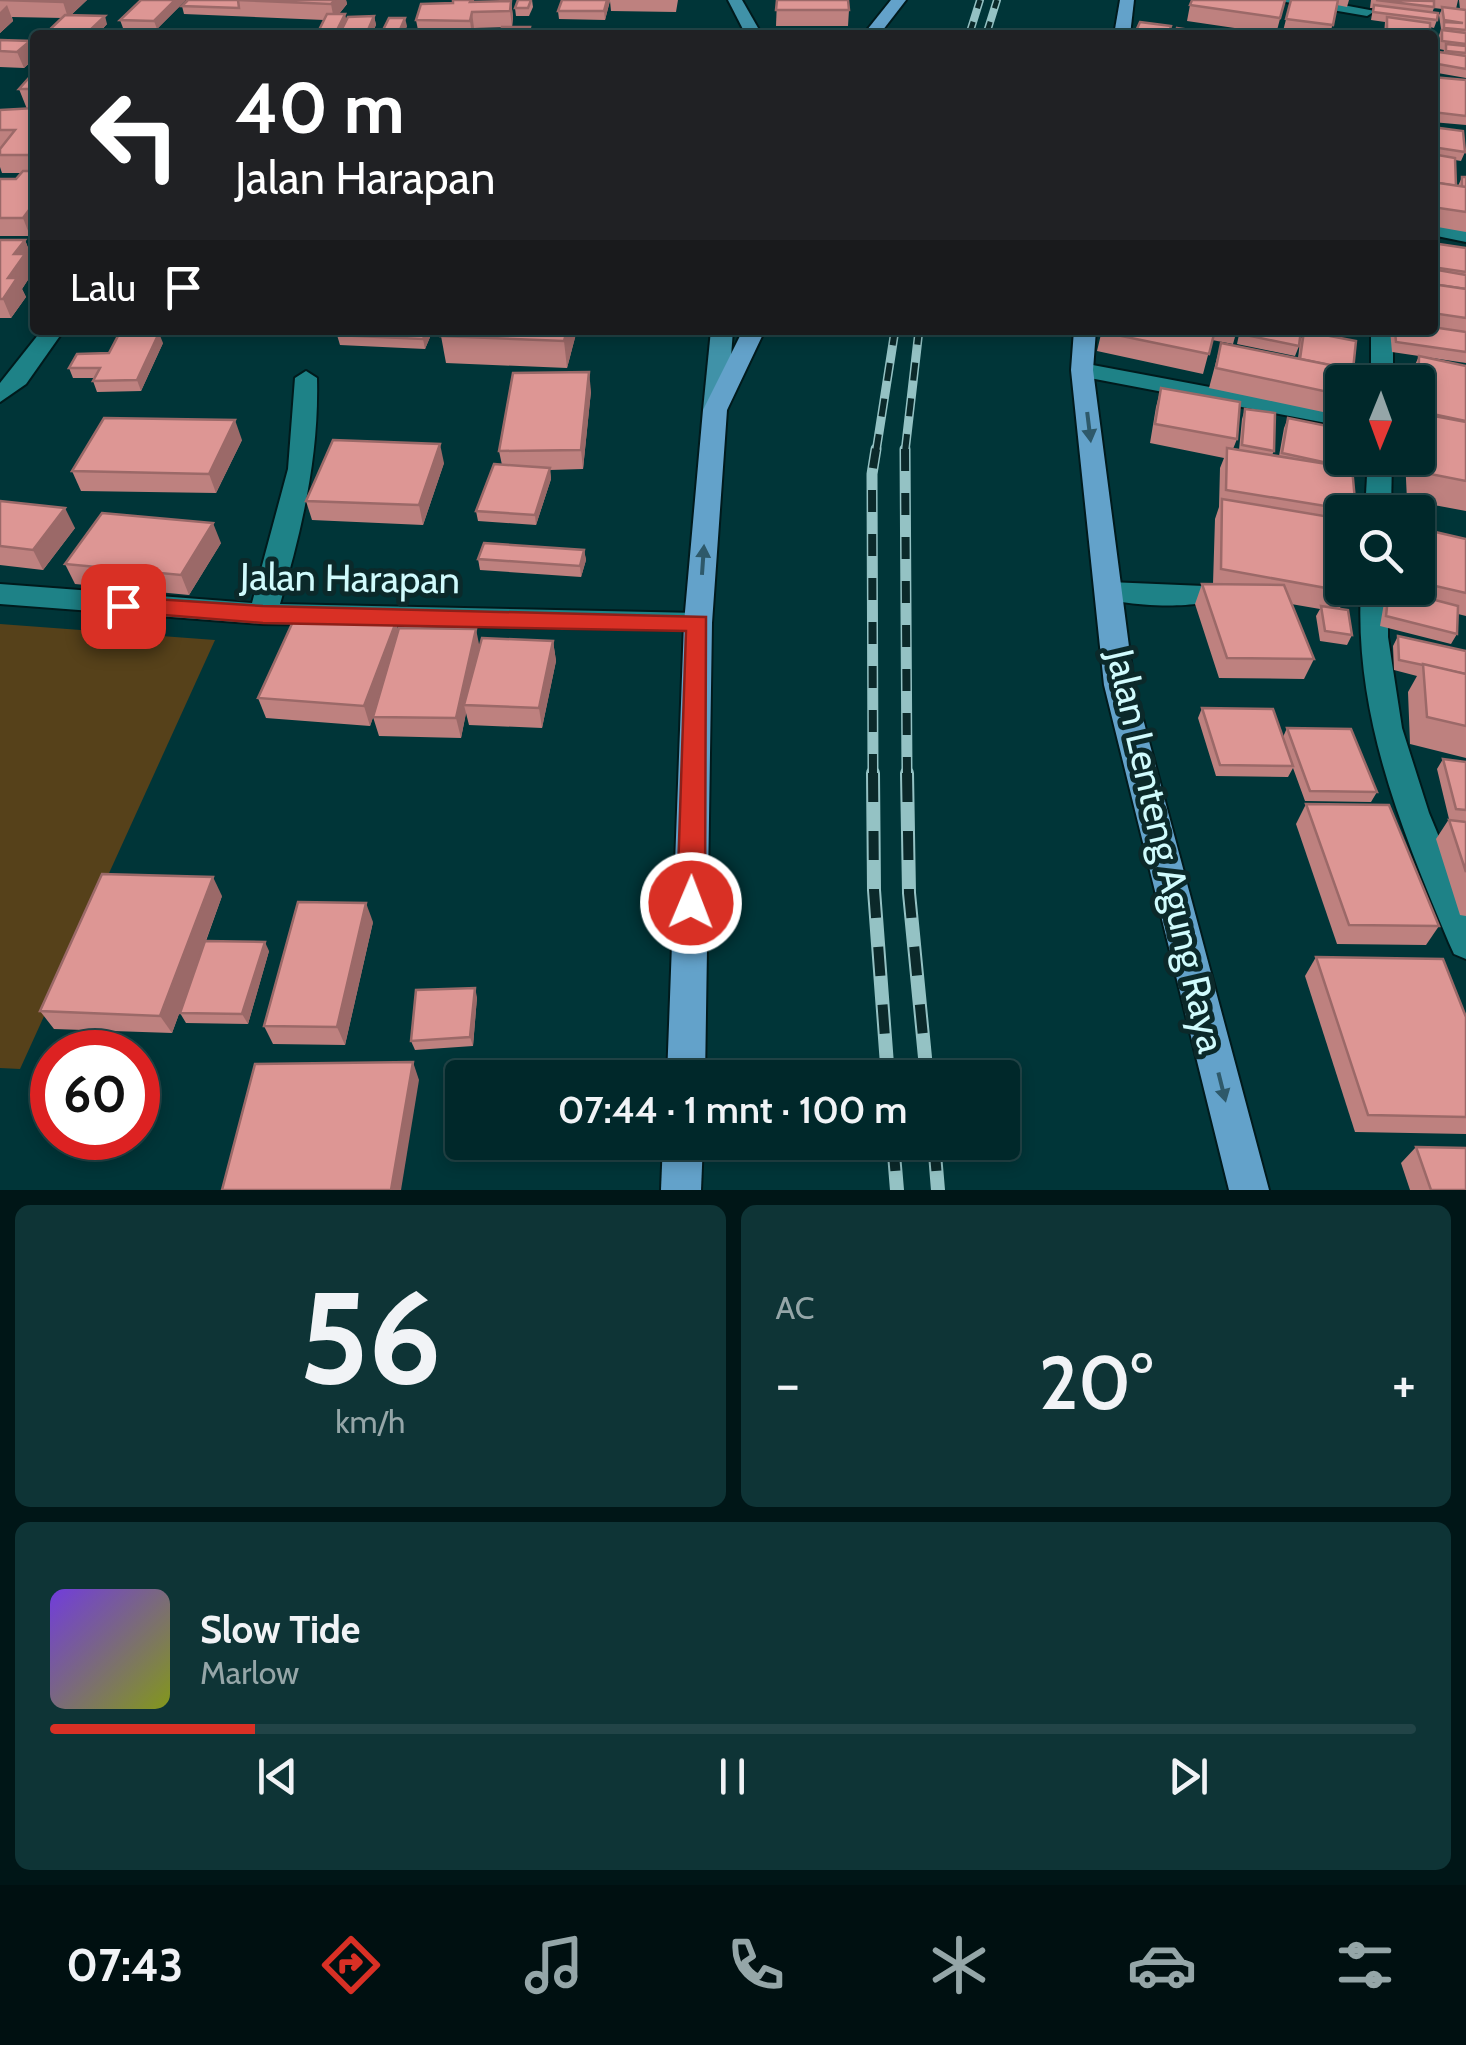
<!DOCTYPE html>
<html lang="id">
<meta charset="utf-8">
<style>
:root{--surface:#00282a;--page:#0e3436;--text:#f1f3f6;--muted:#95a6a8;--line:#224447;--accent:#d93025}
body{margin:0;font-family:Cabin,sans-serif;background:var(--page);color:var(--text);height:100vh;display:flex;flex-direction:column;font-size:38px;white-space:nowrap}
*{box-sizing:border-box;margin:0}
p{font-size:32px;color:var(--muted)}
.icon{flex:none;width:55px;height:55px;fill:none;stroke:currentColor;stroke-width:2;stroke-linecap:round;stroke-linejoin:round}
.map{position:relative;height:1190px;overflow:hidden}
.side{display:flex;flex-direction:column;gap:15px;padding:15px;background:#001617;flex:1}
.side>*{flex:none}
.banner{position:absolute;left:30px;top:30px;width:1408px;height:305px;border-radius:10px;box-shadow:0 5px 15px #0003,0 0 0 2px var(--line);background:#202124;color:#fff;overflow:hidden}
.needle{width:65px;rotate:181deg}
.fabs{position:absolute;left:1325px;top:365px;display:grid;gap:20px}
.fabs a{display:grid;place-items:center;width:110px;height:110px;border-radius:10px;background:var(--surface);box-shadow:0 5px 15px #0003,0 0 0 2px var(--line);font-size:50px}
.speed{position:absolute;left:30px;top:1030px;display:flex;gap:20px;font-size:50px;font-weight:700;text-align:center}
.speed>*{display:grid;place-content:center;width:130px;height:130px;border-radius:50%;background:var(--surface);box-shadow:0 5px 15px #0003,0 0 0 2px var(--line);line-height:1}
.speed .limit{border:15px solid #d22;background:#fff;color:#111}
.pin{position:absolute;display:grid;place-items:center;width:85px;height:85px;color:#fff;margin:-42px;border-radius:20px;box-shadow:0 5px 15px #0006}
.me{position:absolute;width:110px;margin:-55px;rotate:1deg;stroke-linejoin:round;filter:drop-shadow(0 0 8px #0008)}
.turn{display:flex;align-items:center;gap:35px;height:210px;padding:0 40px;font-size:45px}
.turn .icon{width:130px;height:130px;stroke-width:2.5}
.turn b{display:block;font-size:70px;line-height:85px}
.then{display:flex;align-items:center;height:95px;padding:0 40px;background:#0003;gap:20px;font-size:38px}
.big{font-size:75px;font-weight:600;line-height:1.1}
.side .tile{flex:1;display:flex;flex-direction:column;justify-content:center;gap:15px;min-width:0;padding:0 35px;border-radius:15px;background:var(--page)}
.side .dial{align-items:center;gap:0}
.dial b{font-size:130px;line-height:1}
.song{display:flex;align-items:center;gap:30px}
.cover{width:120px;height:120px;border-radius:15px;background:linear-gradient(135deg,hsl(260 70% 55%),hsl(70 70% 35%))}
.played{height:10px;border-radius:5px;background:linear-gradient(90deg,var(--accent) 15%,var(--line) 15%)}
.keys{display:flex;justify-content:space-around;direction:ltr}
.heat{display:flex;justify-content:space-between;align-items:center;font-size:55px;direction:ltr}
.side .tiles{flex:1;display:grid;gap:15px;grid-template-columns:1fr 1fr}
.tile:last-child{grid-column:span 2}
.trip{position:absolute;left:445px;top:1060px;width:575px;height:100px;border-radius:10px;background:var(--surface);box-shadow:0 5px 15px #0003,0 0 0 2px var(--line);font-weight:600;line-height:100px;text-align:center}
.tab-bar{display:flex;height:160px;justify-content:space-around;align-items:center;background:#001011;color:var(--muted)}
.tab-bar .icon{width:70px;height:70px}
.tab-bar .current{color:var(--accent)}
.tab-bar b{font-size:45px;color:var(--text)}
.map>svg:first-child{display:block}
</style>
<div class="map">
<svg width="1466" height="1190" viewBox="0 0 1466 1190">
<rect width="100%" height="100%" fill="#003538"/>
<polygon fill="#56411a" points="0,624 215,640 20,1069 0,1068"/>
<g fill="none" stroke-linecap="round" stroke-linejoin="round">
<defs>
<path id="service" d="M 1109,582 L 1204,586 L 1218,596 C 1209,611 1105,607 1095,592 Z"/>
<g id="minor">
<polygon points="1274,0 1316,0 1375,11 1367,16"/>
<polygon points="1432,223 1466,230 1466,242 1432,235"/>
<polygon points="42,330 64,330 26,384 0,402 0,383"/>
<rect x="1371" y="330" width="22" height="52"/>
<polygon points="1082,363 1342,412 1342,426 1074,375 1074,365"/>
<path d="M 306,371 L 317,378 C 319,457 302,529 280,604 L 698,613 L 708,616 L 712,623 L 708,630 L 263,624 L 0,604 L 0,584 L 252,603 L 288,469 L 295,378 Z"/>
<polygon points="1368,458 1392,458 1391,512 1365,512"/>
<path d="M 1361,588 L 1388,588 L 1388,637 L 1402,728 L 1429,813 L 1466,902 L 1466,959 L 1454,954 L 1449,943 C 1401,828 1354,715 1361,588 Z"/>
</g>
<g id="secondary">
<polygon points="728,0 742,0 762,35 746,35"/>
<polygon points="711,330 733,330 727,410 715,417 703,410"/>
</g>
<g id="primary">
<polygon points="891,0 906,0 879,35 863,35"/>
<polygon points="1120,0 1134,0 1130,35 1114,35"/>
<polygon points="743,330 765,330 727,410 712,623 705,1078 667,1078 684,623 703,410"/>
<polygon points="1074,330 1096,330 1093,370 1134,685 1269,1190 1229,1190 1104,685 1071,370"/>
<polygon points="663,1142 703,1142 701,1190 661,1190"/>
</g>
</defs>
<use href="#service" stroke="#001a1c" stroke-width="4"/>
<use href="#minor" stroke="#001a1c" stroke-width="4"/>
<use href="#secondary" stroke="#001a1c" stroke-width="4"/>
<use href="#primary" stroke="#001a1c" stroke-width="4"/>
<use href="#service" fill="#1e8287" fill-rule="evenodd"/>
<use href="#minor" fill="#1e8287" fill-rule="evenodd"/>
<use href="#secondary" fill="#4092a8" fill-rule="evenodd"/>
<use href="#primary" fill="#63a2ca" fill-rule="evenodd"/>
<defs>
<g id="rail-far3">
<polyline points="969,35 980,0"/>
<polyline points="986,35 997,0"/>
</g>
<g id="rail-far2">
<polyline points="876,452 895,330"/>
<polyline points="905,452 919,330"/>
</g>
<g id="rail-far1">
<polyline points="905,449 907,776"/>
<polyline points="873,776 872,474 876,449"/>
</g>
<g id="rail">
<polyline points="873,773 874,890 888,1078"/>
<polyline points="907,773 909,893 927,1078"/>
<polyline points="893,1142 897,1190"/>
<polyline points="934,1142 938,1190"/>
</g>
</defs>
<use href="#rail-far3" stroke="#94c2c4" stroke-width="8"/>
<use href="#rail-far2" stroke="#94c2c4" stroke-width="9"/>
<use href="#rail-far1" stroke="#94c2c4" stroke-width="11"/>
<use href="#rail" stroke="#94c2c4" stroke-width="14"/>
<use href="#rail-far3" stroke="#0b292a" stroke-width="5" stroke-dasharray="14" stroke-linecap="butt"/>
<use href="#rail-far2" stroke="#0b292a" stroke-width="6" stroke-dasharray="18" stroke-linecap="butt"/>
<use href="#rail-far1" stroke="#0b292a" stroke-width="8" stroke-dasharray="22" stroke-linecap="butt"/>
<use href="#rail" stroke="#0b292a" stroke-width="10" stroke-dasharray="29" stroke-linecap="butt"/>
</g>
<g fill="#be817f">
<polygon points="0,0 87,0 71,15 107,24 97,35 44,35 63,18 12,17 13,21 0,33"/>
<polygon points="186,0 157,29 123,28 120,20"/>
<polygon points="188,0 346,0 347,4 339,14 346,20 374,16 376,25 371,35 342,35 341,33 340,35 320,35 319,30 324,20 184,14 182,6"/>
<polygon points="453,0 474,0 474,2 511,1 513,17 512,27 474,28 473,31 482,35 419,35 416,20 453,3"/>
<polygon points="532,0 533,7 529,16 516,16 515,8"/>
<polygon points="562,0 678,0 676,12 611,11 610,1 605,20 559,19 558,11"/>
<polygon points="777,0 849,10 848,26 776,26"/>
<polygon points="1285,0 1276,34 1187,21 1190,5"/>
<polygon points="1291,0 1349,0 1347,7 1337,5 1330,35 1282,35"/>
<polygon points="1371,0 1458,0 1456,9 1460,9 1459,0 1466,0 1466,78 1432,72 1432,51 1443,53 1444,50 1439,49 1438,39 1441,29 1439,15 1442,9 1434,8 1432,13 1437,20 1434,28 1430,27 1430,35 1384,35 1385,22 1371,20 1373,8 1370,8"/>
<polygon points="407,26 403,35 383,35 382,32"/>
<polygon points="0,40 30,41 35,58 24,68 0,67"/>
<polygon points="35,71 35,230 30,236 0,236 0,179 16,179 21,173 2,173 0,167 0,110 27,109 19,89"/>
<polygon points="1432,77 1466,80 1466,125 1432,122"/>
<polygon points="1432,127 1465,152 1461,161 1455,160 1456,186 1458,186 1462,177 1466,177 1466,232 1432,226"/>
<polygon points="0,240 25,240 32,258 29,263 33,272 22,289 26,297 11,318 0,318"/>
<polygon points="1432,243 1466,248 1466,363 1392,352 1390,330 1432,330"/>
<polygon points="433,330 425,349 340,345 337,335"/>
<polygon points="577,330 567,368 446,363 441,336"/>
<polygon points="1102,330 1237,330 1233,344 1212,340 1203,374 1097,351"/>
<polygon points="1240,330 1301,330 1299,346 1295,356 1237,344"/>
<polygon points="1304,331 1353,370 1342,382 1342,416 1209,388 1221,343 1298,359 1300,341"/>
<polygon points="163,343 141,391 97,392 93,381 95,378 73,378 69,368 109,353"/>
<polygon points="1419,356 1466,366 1466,511 1407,500 1405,458 1418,458 1418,382 1410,382 1410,376"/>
<polygon points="1161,388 1237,439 1233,449 1239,450 1242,419 1245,409 1274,451 1272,455 1279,456 1284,428 1288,418 1355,469 1352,476 1356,511 1342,512 1342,588 1348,592 1340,608 1352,635 1347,645 1320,641 1316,616 1320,609 1291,604 1314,659 1304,679 1219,678 1195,604 1202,584 1213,584 1215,519 1219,507 1220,468 1224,458 1150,443 1156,407"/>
<polygon points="591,391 583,469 550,470 551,479 536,525 478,521 476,511 502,465 499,451"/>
<polygon points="242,440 216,493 81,491 72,471"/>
<polygon points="444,463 423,525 312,520 306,501"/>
<polygon points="0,501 75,528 43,570 0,565"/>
<polygon points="1418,528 1466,539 1466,616 1458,614 1457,634 1451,644 1380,626 1385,597 1379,595 1379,588 1418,588"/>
<polygon points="221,543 189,595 75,584 65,564"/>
<polygon points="584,550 586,560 581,577 480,570 478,559"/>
<polygon points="396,622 398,630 479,648 553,641 556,661 542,728 469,725 466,713 461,738 379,736 373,717 370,726 266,718 258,698"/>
<polygon points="1398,636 1466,651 1466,758 1410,744 1408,692 1417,676 1394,670 1393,646"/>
<polygon points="1202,708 1283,737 1287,728 1377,792 1371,802 1305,801 1293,768 1288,777 1216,776 1198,718"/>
<polygon points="1443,759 1466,762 1466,916 1460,915 1436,839 1449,819 1437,769"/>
<polygon points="1306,804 1439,926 1426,945 1337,944 1296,824"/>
<polygon points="222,896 206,941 269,951 248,1024 186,1023 180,1013 190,984 172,1033 54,1029 40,1011"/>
<polygon points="373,922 345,1045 273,1044 264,1026"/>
<polygon points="1316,957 1466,1017 1466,1134 1355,1132 1305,976"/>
<polygon points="477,997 473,1046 415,1050 411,1041"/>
<polygon points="1416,1147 1466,1190 1410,1190 1401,1163"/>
</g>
<g fill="#9b6968">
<polygon points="65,0 87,0 68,18 63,2"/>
<polygon points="175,0 186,0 157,29 154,21"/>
<polygon points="335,0 346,0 347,4 334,20 331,4"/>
<polygon points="471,0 474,0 475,7 472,12 474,28 472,35 470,21"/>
<polygon points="607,0 610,0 605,20 604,11"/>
<polygon points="511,1 513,17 512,27 510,11"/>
<polygon points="7,5 13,21 0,33 0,12"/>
<polygon points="345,14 347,22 341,31 340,35 338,35 337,30"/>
<polygon points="105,16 107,24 97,35 85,35"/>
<polygon points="374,16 376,25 371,35 369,35 368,30"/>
<polygon points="405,18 407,26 403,35 400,35 399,32"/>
<polygon points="30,41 35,58 24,68 17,52"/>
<polygon points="35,202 35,230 30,236 23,218"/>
<polygon points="25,240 32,258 29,263 33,272 22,289 26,297 11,318 3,299 14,254"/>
<polygon points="427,330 433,330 425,349 423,339"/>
<polygon points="567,330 577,330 567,368 564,341"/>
<polygon points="159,333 163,343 141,391 137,380"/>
<polygon points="589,372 591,391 583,469 581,450"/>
<polygon points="235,420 242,440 216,493 209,474"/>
<polygon points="440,444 444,463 423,525 419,505"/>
<polygon points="550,468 551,479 536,525 535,515"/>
<polygon points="65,508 75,528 43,570 33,550"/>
<polygon points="213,523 221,543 189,595 181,575"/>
<polygon points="584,550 586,560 581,577 580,566"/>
<polygon points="396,622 401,642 370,726 364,706"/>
<polygon points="476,629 480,649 464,705 466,713 461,738 456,718"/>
<polygon points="553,641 556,661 542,728 539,708"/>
<polygon points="213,877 222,896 172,1033 160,1016"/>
<polygon points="366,903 373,922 345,1045 337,1027"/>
<polygon points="265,942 269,951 248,1024 242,1014"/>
<polygon points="475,988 477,997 473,1046 470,1037"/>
<polygon points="413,1062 419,1080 401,1190 391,1190"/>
</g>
<g fill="#dd9694" stroke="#9b6968" stroke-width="2.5">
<polygon points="0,0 65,0 63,2"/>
<polygon points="141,0 175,0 154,21 120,20"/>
<polygon points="188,0 238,0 239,8 182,6"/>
<polygon points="237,0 335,0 331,4"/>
<polygon points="453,0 471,0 470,2 511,1 510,11 472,12 470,21 416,20 421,4 453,3"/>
<polygon points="518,0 531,0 528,8 515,8"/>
<polygon points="562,0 607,0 604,11 558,11"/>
<polygon points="777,0 848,0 849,10 776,10"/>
<polygon points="1192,0 1285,0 1280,18 1190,5"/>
<polygon points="1291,0 1338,0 1333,25 1286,19"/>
<polygon points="1376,0 1434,1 1434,7"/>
<polygon points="1374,5 1438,13 1437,20 1373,12"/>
<polygon points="1442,7 1466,10 1466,30 1444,28 1444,22 1463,23 1444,20"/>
<polygon points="327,14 345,14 337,30 319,30"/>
<polygon points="65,15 105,16 85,35 44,35"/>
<polygon points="374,16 368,30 341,31 348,17"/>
<polygon points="1387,17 1430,23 1430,35 1387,35"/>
<polygon points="389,18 405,18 399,32 382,32"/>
<polygon points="1140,22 1171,26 1168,35 1135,33"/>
<polygon points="502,27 530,27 528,35 500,35"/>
<polygon points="1177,28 1223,35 1174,35"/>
<polygon points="1442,30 1466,33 1466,44 1442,41"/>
<polygon points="466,31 481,31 480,35 464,35"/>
<polygon points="0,40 30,41 17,52 0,51"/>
<polygon points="1446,44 1466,46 1466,53 1446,51"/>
<polygon points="1432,51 1466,56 1466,69 1432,63"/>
<polygon points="35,71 35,89 19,89"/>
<polygon points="1432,77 1466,80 1466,116 1432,112"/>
<polygon points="35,108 35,155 0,155 0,149 15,130 0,130 0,110"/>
<polygon points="1432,127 1463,131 1465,152 1432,147"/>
<polygon points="1432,154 1455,158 1456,186 1432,182"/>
<polygon points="23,171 35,171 35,202 23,218 0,218 0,179 16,179"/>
<rect x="1462" y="177" width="4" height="10"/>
<polygon points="1432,182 1466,187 1466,212 1432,207"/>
<polygon points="0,240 25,240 14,254 25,254 8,278 17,278 3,299 0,299"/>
<polygon points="1432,243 1466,248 1466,272 1432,267"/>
<polygon points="1432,269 1466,275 1466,289 1432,284"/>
<polygon points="1432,284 1466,289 1466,318 1432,313"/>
<polygon points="1432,327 1466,332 1466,352 1396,342 1395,330 1432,330"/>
<polygon points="340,330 427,330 423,339 337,335"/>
<polygon points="444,330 567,330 564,341 441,336"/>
<polygon points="1102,330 1215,330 1209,354 1102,332"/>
<polygon points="1215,330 1237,330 1236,334"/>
<polygon points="1241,330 1301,330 1299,346 1241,334"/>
<polygon points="1304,331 1356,341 1353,370 1300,359"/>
<polygon points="159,333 137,380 93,381 100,368 69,368 77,354 109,353 119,334"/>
<polygon points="1221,343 1360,371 1359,382 1342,382 1342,395 1216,368"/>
<polygon points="1419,356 1466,366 1466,421 1418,411"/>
<polygon points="589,372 581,450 499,451 513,373"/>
<polygon points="1161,388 1240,402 1237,439 1155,424"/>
<polygon points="1245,409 1275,413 1274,451 1242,445"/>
<polygon points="1418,413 1466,422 1466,481 1420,472"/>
<polygon points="104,418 235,420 209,474 72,471"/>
<polygon points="1288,418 1342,429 1342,458 1356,458 1355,469 1282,453"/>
<polygon points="333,440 440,444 419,505 306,501"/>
<polygon points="1227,448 1352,468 1356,511 1226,490"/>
<polygon points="494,464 550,468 535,515 476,511"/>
<polygon points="1222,499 1342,519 1342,588 1348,588 1348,592 1221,569"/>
<polygon points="0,501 65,508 33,550 0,546"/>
<polygon points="102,513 213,523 181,575 65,564"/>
<polygon points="1418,528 1466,539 1466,593 1418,582"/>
<polygon points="484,543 584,550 580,566 478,559"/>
<polygon points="1202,584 1284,585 1314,659 1227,658"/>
<polygon points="1389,588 1458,606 1457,634 1386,616"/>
<polygon points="1321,606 1348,610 1352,635 1325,631"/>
<polygon points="296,615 396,622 364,706 258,698"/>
<polygon points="399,628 476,629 456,718 373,717"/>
<polygon points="1398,636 1466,651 1466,674 1399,660"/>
<polygon points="482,638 553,641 539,708 464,705"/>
<polygon points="1423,664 1466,674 1466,726 1427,717"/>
<polygon points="1202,708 1273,709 1293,766 1220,765"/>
<polygon points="1287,728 1351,729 1377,792 1310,791"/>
<polygon points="1443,759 1466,762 1466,810 1456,809"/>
<polygon points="1306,804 1389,805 1439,926 1349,925"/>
<polygon points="1449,820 1466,822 1466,872"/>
<polygon points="102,874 213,877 160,1016 40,1011"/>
<polygon points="298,902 366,903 337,1027 264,1026"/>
<polygon points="205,941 265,942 242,1014 180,1013"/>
<polygon points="1316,957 1443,959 1466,1017 1466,1117 1368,1115"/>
<polygon points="475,988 470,1037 411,1041 416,990"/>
<polygon points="413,1062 391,1190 222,1190 255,1064"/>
<polygon points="1416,1147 1466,1148 1466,1190 1431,1190"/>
</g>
<defs><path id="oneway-solid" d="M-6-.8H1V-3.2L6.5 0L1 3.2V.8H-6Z" transform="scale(2.5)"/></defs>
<g fill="#2e596a">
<use href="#oneway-solid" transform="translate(1089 427) rotate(83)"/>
<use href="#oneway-solid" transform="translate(703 560) rotate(-86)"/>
<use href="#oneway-solid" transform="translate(1222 1087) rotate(76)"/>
</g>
<polygon fill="#d93025" stroke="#8d1f18" stroke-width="2.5" points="123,597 263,606 706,617 705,903 701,911 691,915 681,911 677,903 686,631 263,623 115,611 115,600"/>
<g text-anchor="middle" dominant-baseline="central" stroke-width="10" stroke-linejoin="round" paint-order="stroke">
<g font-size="38" fill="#d0fbfd" stroke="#0b292a">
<text transform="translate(350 578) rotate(1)">Jalan Harapan</text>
<text transform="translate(1166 851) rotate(77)">Jalan Lenteng Agung Raya</text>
</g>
</g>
</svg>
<div class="fabs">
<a><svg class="needle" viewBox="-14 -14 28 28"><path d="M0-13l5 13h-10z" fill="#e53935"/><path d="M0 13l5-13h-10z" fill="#95a6a8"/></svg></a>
<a><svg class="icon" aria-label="search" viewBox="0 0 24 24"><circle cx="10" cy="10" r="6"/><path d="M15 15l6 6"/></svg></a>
</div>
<div class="speed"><div class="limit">60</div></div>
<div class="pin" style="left:123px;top:606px;background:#d93025"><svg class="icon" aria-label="arrive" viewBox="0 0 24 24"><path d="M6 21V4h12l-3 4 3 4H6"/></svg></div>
<svg class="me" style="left:691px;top:903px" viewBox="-20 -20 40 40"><circle r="17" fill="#d93025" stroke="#fff" stroke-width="3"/><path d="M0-11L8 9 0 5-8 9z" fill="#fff"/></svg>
<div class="trip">07:44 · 1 mnt · 100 m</div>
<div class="banner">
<div class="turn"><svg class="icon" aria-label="left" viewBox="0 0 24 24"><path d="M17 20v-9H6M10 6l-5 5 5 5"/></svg><div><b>40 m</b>Jalan Harapan</div></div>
<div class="then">Lalu<svg class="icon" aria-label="arrive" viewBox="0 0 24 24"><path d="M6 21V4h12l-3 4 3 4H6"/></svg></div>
</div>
</div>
<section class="side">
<div class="tiles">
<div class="tile dial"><b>56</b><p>km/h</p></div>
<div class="tile"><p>AC</p>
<div class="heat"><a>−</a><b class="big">20°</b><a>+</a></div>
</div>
<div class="tile">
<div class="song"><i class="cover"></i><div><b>Slow Tide</b><p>Marlow</p></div></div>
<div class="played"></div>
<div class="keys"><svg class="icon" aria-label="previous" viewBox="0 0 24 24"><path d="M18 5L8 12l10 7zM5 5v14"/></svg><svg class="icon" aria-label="pause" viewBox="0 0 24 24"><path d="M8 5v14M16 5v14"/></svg><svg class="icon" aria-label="next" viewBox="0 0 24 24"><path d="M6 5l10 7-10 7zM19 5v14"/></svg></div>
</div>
</div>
</section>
<nav class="tab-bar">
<b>07:43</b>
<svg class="icon current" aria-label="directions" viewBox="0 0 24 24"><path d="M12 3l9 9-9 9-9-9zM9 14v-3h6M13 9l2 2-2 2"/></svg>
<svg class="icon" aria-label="music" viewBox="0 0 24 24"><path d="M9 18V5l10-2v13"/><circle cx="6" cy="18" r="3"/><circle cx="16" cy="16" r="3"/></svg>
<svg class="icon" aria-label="phone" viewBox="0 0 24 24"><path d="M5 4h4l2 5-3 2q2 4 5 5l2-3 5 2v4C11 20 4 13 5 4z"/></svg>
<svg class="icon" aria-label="climate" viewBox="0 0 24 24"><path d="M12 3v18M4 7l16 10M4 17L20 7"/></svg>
<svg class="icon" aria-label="car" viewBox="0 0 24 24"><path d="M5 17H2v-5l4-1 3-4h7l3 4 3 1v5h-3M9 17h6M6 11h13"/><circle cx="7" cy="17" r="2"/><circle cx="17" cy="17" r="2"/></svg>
<svg class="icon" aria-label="filters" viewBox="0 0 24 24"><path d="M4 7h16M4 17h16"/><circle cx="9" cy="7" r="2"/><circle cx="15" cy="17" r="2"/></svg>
</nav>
